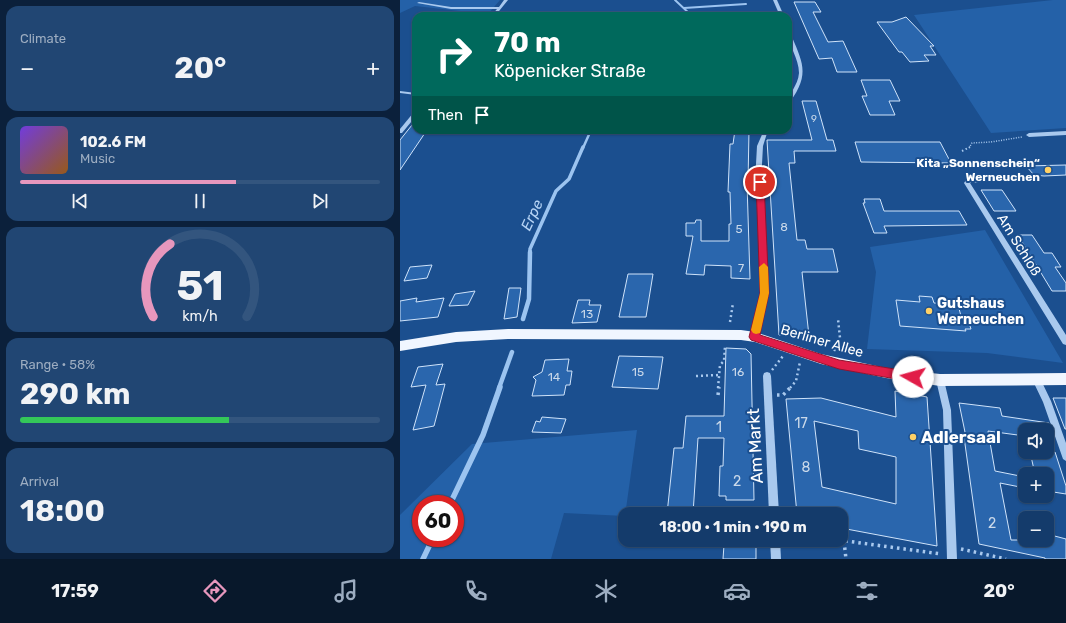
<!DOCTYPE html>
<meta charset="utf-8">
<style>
:root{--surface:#143b6b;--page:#214673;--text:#f1f3f6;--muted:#9dadc1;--line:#33557e;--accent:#e797bd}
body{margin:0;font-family:Rubik,sans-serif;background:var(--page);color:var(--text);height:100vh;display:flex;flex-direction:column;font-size:15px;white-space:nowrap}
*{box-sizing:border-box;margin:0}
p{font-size:13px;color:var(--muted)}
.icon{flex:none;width:22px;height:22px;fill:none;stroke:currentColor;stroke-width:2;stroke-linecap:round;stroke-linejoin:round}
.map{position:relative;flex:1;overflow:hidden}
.drawer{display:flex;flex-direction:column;gap:6px;padding:6px;background:#0b203b;width:400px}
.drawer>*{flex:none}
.guide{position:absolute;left:12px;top:12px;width:380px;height:122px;border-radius:12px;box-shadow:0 1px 3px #0004,0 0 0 1px var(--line);background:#00695c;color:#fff;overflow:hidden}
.buttons{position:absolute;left:618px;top:423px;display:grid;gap:8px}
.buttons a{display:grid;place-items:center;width:36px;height:36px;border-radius:8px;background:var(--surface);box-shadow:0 1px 3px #0004,0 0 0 1px var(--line);font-size:20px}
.speed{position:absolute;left:12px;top:495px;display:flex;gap:8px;font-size:20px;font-weight:700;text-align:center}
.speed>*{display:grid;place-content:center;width:52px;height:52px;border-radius:50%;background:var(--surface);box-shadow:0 1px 3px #0004,0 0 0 1px var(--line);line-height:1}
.speed .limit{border:6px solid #d22;background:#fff;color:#111}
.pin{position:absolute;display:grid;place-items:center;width:34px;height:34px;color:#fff;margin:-17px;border:2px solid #fff;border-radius:50%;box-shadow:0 1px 4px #0007}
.me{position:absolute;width:44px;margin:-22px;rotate:277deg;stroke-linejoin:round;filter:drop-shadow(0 0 3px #0008)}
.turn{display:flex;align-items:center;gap:14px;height:84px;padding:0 16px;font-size:18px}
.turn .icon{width:52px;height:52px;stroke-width:2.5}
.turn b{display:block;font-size:28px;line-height:34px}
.then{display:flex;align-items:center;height:38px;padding:0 16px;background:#0003;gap:8px;font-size:15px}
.big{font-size:30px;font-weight:700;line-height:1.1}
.drawer .tile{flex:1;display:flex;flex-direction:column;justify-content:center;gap:6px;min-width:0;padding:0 14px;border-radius:12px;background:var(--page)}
.drawer .dial{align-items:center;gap:0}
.dial svg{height:104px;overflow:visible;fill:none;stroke:var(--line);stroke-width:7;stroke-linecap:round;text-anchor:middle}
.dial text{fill:var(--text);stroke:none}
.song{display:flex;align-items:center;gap:12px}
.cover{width:48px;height:48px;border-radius:6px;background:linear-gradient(135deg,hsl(260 70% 55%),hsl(30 70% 35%))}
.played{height:4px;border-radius:2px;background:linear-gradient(90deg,var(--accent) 60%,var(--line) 60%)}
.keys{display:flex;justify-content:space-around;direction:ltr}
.heat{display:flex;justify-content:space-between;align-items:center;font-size:22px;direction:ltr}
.charge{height:6px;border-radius:3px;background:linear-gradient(90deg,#34c759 58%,var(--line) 0)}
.trip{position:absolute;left:218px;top:507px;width:230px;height:40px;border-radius:12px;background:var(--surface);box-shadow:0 1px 3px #0004,0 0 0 1px var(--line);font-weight:700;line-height:40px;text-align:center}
.tab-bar{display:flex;height:64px;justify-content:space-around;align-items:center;background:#08182b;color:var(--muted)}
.tab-bar .icon{width:28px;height:28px}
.tab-bar .current{color:var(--accent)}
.tab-bar b{font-size:18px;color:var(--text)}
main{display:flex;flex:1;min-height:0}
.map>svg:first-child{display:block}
</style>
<main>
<section class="drawer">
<div class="tile"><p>Climate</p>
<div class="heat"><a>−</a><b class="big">20°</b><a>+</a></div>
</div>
<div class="tile">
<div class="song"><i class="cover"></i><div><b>102.6 FM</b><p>Music</p></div></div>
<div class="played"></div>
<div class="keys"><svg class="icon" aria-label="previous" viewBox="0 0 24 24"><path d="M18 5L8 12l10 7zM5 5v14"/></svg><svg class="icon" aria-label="pause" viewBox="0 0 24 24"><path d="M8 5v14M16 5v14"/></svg><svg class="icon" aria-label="next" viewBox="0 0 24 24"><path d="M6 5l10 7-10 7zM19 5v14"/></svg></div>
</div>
<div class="tile dial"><svg viewBox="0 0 100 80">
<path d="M14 69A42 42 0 1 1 86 69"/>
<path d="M14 69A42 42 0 0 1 27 13" stroke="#e797bd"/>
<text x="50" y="56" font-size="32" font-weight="700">51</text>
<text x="50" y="72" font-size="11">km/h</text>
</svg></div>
<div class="tile"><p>Range · 58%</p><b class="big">290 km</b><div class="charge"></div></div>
<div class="tile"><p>Arrival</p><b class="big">18:00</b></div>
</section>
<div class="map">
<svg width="666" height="559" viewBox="0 0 666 559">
<rect width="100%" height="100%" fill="#1b4f8f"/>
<g fill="#2461a8" fill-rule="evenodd">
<polygon points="0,0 100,0 88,14 15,6 0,13"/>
<polygon points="653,0 666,0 666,128 591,133 514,15"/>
<polygon points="585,230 663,363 587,353 467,349 476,272 470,247"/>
<path d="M 237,430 L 225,516 L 164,513 L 151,559 L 0,559 L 0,515 L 72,444 ZM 21,504 L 55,504 L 55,538 L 21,538 Z"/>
</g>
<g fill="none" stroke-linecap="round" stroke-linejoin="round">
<g stroke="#9cc4f0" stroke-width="2">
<polyline points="275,0 292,16"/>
<polyline points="284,8 346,4"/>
</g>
<polyline stroke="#9cc4f0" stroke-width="2.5" points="183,148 191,130"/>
<polyline stroke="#9cc4f0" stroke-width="3.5" points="130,253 130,249 156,191 169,179 183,147"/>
<g stroke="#9cc4f0" stroke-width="4.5">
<polyline points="123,319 129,299 130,252"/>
<polyline points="99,388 112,352"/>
</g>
<g stroke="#9cc4f0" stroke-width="5.5">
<polyline points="50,504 83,435 100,387"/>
<polyline points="23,559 33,538"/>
</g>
</g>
<g fill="#2a66ad" stroke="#cfe3fa" fill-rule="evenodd">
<polygon points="394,2 415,2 421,12 413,12 428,42 443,41 457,72 437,72 432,58 419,59"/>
<polygon points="506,17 534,46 530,46 536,55 524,55 529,61 510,62 502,52 499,52 477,22 492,22"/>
<polygon points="461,80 490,80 500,101 489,101 495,115 470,115 462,96 467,96"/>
<polygon points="402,101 416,101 427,140 433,140 436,151 394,151 395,163 389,163 397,240 405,240 407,249 433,249 438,272 402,272 409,336 379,335 367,140 412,140"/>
<polygon points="16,120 16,130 27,130 0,170 0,140"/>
<polygon points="335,130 349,130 348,183 347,183 350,279 331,278 331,266 305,265 304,275 286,274 293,236 286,236 286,223 295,223 296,220 301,220 301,241 329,241 329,224 331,224 330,192 328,192 330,144 333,144"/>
<polygon points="455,142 540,142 551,163 461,162"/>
<polygon points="666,165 666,175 644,176 634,175 626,166"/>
<polygon points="581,190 602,190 616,211 594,211"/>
<polygon points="464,199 480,199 484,211 559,211 567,225 484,226 487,233 474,233 463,203 465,203"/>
<polygon points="618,235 632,235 644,253 652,253 661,267 655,267 666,283 666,291 652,291"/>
<polygon points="32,265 27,278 4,281 10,267"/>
<polygon points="228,274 253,274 246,317 219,317"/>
<polygon points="109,288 121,288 117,317 104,319"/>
<polygon points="75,291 68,305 49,306 55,294"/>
<polygon points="519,296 532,297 534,303 558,305 561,316 567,317 571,329 565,329 566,331 500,326 496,300 520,302"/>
<polygon points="17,298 16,302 44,298 38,317 0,321 0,301"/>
<polygon points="178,300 190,300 189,305 201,305 197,322 172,323"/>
<polygon points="326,348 346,349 351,354 354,500 326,500 326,496 319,496 320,466 323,466 324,438 298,438 293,514 267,514 274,448 283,448 286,416 324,416"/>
<polygon points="219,356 263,357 258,389 212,387"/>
<polygon points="169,359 167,371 172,371 170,385 166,385 164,395 132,396 136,380 133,377 142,372 145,360"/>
<polygon points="43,364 36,385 45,384 34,426 13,430 26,385 11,387 18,367"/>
<path d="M 495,391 L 527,397 L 537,546 L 441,528 L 441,514 L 397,514 L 386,399 L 421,398 L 496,417 ZM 414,421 L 458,431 L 459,449 L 496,457 L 496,504 L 422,487 Z"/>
<polygon points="653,398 666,398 666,429 665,429"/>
<polygon points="559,403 600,408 602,416 649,423 651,430 625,430 625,436 588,431 595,471 625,477 625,488 600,483 611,540 647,540 647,534 666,539 666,559 645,559 645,558 579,544 564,437 566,437"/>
<polygon points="142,417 166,419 161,433 132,432 136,421 140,422"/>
<polygon points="630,452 655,452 666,486 666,494 647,491 647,474 635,474"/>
<polygon points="324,545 356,546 356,559 323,559"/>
</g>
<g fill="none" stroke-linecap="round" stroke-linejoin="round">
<polyline stroke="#a9c9ee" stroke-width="1.5" stroke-dasharray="1 1.5" stroke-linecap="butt" points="569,148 572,143 591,142 622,137"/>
<polyline stroke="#a9c9ee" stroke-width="2" stroke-dasharray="1.5 2.5" stroke-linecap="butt" points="562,151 570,147"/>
<g stroke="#a9c9ee" stroke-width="2.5" stroke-dasharray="2 3" stroke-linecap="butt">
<polyline points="330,322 333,303"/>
<polyline points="434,351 440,338 438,319"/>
<polyline points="372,370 383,356"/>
<polyline points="296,376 319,375"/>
<polyline points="318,388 320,365 324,361 325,346"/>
<polyline points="390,388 396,381 400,362"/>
</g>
<g stroke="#a9c9ee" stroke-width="3.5" stroke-dasharray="2.5 4" stroke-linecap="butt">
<polyline points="318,395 319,387"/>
<polyline points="377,395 383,395 391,387"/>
<polyline points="439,540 541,554"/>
<polyline points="444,541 446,559"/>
<polyline points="561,549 606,559"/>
</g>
<g fill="#a9c9ee" fill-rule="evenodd">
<polygon points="104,0 108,0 95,16 91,16 97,9 51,9 17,3 19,2 51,7 99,7"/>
<polygon points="373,0 377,0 384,16 380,16"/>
<path d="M 388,31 L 390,32 C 402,62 411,73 390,102 L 388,102 C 388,94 398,86 399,73 C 399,58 388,46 388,31 Z"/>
<polygon points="0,91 16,93 16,95 0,93"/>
<polygon points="14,112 16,112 16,116 2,133 0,133 0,129"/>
<polygon points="364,130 368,130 363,146 362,164 369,293 359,337 358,339 355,340 352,339 351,337 361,293 356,164 357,146"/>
<polygon points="666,131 666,135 629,137 626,135 629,133"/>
<polygon points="592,178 595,180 594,181 570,183 666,335 666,345 663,344 564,183 566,180 568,179"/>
<polygon points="367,372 370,373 371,376 379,514 369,514 363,376 364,373"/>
<polygon points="636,375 639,376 651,401 666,443 666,461 663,459 643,402 632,379 633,376"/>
<polygon points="540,376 543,377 544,380 551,410 557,559 547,559 543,410 536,380 537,377"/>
<polygon points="370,540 380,540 381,559 371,559"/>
</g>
<polygon fill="#f0f6ff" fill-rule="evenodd" points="108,329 341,330 355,332 421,354 486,368 540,374 666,373 666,385 540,386 486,378 421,364 355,342 341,340 108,339 56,342 0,351 0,341 56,332"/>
</g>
<polygon fill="#e11d48" stroke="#92132f" points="360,179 364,182 369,293 360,335 439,360 513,372 517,373 518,377 517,380 513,382 439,369 351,340 349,337 360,293 356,182"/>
<polygon fill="#f59e0b" points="364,263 368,267 369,293 361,330 360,333 356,334 353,333 351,330 360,293 359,267"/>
<g fill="#ffd166" stroke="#1b4f8f" stroke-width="1.5">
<circle cx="648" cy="170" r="4"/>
<circle cx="529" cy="311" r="4"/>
<circle cx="513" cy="437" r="4"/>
</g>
<g text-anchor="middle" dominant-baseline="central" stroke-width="4" stroke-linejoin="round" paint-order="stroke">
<g font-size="10" fill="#cad9ea">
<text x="414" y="119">9</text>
</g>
<g font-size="12" font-weight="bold" fill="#fff" stroke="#1b4f8f" text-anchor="end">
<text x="640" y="163">Kita „Sonnenschein“<tspan x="640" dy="14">Werneuchen</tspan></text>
</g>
<g font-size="12" fill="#cad9ea">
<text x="384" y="227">8</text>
<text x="339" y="229">5</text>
<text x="341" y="268">7</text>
<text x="187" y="314">13</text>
<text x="238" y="372">15</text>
<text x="338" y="372">16</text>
<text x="154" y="377">14</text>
</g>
<g font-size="14" fill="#fff" stroke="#1b4f8f">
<text transform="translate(619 245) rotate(58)">Am Schloß</text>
<text transform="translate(422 341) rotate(16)">Berliner Allee</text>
</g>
<g font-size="14" font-weight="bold" fill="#fff" stroke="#1b4f8f" text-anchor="start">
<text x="537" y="303">Gutshaus<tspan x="537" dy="16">Werneuchen</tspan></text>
</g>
<g font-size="14" fill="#cad9ea">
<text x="401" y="423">17</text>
<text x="319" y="427">1</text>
<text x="406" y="467">8</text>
<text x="337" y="481">2</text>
<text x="592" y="523">2</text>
</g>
<g font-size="15" font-style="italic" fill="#b5d3f5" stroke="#1b4f8f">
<text transform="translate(132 215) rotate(-65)">Erpe</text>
</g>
<g font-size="17" font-weight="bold" fill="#fff" stroke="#1b4f8f" text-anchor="start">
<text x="521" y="437">Adlersaal</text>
</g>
<g font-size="17" fill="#fff" stroke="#1b4f8f">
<text transform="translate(355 446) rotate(-93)">Am Markt</text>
</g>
</g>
</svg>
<div class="buttons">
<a><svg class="icon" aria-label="sound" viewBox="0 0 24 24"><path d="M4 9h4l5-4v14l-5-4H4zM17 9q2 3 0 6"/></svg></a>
<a>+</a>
<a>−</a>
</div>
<div class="speed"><div class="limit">60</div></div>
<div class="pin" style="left:360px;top:182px;background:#d93025"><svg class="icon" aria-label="arrive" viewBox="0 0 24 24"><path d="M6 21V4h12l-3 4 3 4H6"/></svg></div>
<svg class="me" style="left:513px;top:377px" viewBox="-20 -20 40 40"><circle r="19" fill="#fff"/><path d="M0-13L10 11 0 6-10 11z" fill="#e11d48"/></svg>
<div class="trip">18:00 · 1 min · 190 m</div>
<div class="guide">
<div class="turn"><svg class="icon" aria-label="right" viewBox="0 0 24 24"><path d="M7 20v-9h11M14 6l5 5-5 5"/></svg><div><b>70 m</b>Köpenicker Straße</div></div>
<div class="then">Then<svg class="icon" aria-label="arrive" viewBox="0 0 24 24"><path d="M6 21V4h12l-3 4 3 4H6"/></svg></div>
</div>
</div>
</main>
<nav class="tab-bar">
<b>17:59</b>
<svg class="icon current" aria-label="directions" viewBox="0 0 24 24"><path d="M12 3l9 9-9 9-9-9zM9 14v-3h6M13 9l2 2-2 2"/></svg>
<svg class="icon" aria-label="music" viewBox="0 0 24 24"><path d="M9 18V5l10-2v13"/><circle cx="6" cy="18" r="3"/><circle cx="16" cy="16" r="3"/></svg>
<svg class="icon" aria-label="phone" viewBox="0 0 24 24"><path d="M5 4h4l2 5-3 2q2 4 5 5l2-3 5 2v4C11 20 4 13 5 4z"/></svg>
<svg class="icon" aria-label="climate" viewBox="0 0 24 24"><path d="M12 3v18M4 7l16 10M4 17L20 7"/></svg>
<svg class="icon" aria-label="car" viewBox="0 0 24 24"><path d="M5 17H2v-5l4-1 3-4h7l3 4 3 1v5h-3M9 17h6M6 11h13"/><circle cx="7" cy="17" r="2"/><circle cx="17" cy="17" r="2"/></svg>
<svg class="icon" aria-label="filters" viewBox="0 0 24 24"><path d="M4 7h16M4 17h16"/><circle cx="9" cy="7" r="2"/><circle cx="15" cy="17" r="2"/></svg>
<b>20°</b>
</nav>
